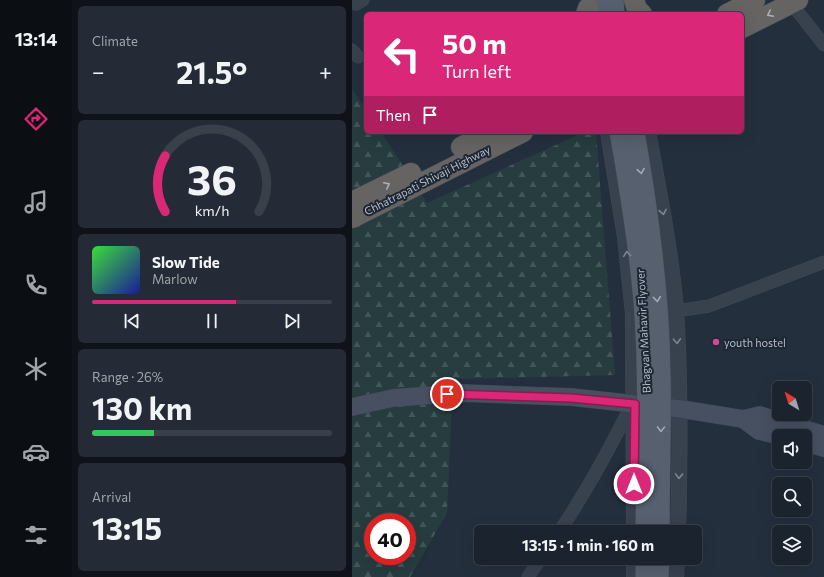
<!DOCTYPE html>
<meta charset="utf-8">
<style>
:root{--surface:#1b232e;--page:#242b36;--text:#f1f3f6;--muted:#a0a4aa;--line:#39404a;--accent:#db2777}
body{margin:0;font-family:Commissioner,sans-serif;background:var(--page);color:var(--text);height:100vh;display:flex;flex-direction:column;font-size:15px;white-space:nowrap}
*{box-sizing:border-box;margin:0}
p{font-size:13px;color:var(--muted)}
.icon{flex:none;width:22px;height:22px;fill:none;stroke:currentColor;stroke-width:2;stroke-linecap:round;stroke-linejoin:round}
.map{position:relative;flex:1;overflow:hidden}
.side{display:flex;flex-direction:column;gap:6px;padding:6px;background:#0f1319;width:280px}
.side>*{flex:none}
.banner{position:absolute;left:12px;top:12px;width:380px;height:122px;border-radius:6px;box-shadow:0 4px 16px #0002,0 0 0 1px var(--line);background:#db2777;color:#fff;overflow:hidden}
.needle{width:26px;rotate:322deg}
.buttons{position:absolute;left:420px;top:381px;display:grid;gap:8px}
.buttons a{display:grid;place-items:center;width:40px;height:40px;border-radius:6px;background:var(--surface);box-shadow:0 4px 16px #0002,0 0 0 1px var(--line);font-size:20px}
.speed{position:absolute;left:12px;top:513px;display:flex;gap:8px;font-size:20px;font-weight:700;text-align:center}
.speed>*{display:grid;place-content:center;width:52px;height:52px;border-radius:50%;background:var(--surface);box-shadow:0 4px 16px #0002,0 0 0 1px var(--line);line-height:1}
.speed .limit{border:6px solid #d22;background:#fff;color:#111}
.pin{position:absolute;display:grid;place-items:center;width:34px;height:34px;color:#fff;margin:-17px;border:2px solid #fff;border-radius:50%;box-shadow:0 1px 4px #0007}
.me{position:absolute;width:44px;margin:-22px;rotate:0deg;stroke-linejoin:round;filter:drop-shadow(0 0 3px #0008)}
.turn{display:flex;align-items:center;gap:14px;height:84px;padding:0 12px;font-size:18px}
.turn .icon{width:52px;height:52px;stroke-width:2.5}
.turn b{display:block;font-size:28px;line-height:34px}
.then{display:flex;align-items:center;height:38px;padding:0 12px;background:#0003;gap:8px;font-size:15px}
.big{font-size:30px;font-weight:700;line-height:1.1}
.side .widget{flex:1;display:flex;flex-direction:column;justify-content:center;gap:6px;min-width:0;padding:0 14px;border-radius:6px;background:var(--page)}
.side .dial{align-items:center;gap:0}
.dial svg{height:104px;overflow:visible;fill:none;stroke:var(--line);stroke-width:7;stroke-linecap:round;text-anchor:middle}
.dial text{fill:var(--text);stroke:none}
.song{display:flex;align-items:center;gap:12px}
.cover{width:48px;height:48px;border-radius:6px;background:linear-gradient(135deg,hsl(120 70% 55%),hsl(240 70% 35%))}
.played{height:4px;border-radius:2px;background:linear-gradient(90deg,var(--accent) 60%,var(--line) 60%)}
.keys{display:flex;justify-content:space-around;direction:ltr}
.heat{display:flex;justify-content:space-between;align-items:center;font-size:22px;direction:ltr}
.charge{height:6px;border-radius:3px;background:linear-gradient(90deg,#34c759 26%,var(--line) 0)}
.trip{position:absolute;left:122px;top:525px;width:228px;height:40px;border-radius:6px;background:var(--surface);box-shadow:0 4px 16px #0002,0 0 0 1px var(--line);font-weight:700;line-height:40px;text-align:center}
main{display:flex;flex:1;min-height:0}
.dock{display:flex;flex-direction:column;width:72px;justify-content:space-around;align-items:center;background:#0b0e12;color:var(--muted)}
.dock .icon{width:28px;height:28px}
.dock .current{color:var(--accent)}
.dock b{font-size:18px;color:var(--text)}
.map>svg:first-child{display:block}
</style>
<main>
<nav class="dock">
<b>13:14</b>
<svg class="icon current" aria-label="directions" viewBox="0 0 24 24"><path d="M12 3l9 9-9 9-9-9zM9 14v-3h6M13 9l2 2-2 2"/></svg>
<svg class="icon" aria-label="music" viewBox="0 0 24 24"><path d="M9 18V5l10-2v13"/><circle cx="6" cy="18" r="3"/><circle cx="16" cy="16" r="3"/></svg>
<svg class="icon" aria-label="phone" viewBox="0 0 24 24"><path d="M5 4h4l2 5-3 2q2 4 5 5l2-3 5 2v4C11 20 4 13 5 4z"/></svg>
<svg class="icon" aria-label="climate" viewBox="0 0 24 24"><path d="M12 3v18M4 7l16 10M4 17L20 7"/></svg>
<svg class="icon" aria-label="car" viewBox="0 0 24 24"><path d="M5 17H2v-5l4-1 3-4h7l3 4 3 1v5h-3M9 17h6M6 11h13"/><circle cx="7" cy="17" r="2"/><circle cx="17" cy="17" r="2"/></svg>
<svg class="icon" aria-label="filters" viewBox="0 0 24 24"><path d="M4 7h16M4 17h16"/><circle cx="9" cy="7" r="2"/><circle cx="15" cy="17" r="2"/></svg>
</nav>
<section class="side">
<div class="widget"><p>Climate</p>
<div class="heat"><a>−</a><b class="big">21.5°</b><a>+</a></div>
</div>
<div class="widget dial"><svg viewBox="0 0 100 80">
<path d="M14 69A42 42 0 1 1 86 69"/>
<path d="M14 69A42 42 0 0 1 14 26" stroke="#db2777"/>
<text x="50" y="56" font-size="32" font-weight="700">36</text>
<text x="50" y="72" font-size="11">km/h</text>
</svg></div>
<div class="widget">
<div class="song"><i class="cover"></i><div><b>Slow Tide</b><p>Marlow</p></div></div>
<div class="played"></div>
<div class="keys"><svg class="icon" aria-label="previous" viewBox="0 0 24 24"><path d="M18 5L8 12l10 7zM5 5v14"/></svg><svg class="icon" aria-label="pause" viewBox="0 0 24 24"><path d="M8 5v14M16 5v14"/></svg><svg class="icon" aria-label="next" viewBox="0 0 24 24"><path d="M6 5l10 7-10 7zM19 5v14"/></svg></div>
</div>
<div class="widget"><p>Range · 26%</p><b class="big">130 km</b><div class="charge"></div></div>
<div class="widget"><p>Arrival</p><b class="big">13:15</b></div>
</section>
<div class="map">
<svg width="472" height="577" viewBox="0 0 472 577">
<defs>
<pattern id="forest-firs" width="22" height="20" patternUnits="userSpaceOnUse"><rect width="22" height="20" fill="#263c3f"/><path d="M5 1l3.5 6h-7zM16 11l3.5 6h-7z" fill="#435659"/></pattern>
</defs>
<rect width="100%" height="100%" fill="#242f3e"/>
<path fill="url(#forest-firs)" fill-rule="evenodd" d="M 0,89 L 14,109 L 14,132 L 29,132 L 75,203 L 233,132 L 244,132 L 263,375 L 101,379 L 95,513 L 58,577 L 0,577 ZM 21,522 L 55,522 L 55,556 L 21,556 Z"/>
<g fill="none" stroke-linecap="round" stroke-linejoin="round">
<defs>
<g id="minor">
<polyline points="0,1 4,4 11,0"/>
<polyline points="439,3 472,45"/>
<polyline points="0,50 6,57"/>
<polyline points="324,311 357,306 472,262"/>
<path d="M 207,532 C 235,491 258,448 280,404"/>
<polyline points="176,577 189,558"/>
</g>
<g id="tertiary">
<polyline points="256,132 273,237 281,313 282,532"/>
<path d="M 296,132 C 307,191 319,251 324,311 C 329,385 328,458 326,532"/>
<polyline points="282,577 282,558"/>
<polyline points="324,577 325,558"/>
</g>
<g id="secondary">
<polyline points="0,407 41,398 109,393 219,397 329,409 391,419 408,415 472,435"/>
<polyline points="391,419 407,431 429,436"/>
<polyline points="453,443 472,448"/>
</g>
<g id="primary">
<polyline points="248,0 249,14"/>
<polyline points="262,0 263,14"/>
<polyline points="293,577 293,558"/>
<polyline points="307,577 308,558"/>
</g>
<g id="trunk">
<polyline points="282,0 285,9 290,14"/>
<polyline points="234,14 236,8"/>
<polyline points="375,14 403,0"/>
<polyline points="390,28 446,0"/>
<polyline points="109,147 138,132"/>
<polyline points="0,202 59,173"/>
<polyline points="0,218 171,132"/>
</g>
</defs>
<use href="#minor" stroke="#414a57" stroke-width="13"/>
<use href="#tertiary" stroke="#414a57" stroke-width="16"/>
<use href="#secondary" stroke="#414a57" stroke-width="18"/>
<use href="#primary" stroke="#414a57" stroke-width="20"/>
<use href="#trunk" stroke="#434c59" stroke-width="21"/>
<use href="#minor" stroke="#38414e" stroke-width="12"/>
<use href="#tertiary" stroke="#38414e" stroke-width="15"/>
<use href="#secondary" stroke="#465061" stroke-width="17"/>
<use href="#primary" stroke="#56606e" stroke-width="19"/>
<use href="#trunk" stroke="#656462" stroke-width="20"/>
<defs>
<g id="primary-bridge">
<path d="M 267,132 C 277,188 286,244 291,301 C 297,377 294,455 293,532"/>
<path d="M 283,132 C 297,211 308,293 309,374 C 310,426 308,479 308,532"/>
</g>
</defs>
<use href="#primary-bridge" stroke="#414a57" stroke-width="20" stroke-linecap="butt"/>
<use href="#primary-bridge" stroke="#56606e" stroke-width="19"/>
</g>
<defs><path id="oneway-chevron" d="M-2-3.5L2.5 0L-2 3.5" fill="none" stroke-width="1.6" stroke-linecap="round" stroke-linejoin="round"/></defs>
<g stroke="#a8afba">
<use href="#oneway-chevron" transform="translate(418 14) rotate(154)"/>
<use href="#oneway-chevron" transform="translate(35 185) rotate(-26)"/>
</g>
<g stroke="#a1aab7">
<use href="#oneway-chevron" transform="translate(289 171) rotate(81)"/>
<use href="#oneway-chevron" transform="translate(305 299) rotate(85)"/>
<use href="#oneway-chevron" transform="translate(309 429) rotate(91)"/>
</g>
<g stroke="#7c8592">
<use href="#oneway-chevron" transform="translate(311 212) rotate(79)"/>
<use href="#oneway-chevron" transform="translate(275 254) rotate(-96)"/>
<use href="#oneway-chevron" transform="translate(325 341) rotate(87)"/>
<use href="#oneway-chevron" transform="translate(327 476) rotate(92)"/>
</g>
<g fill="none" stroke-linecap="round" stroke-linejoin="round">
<defs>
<polyline id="route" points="95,394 219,398 283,404 282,484"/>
</defs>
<use href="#route" stroke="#8e194d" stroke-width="10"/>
<use href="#route" stroke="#db2777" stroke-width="7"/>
</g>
<circle fill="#d1479c" stroke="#1d2633" stroke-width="1.5" cx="364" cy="342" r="4"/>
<g text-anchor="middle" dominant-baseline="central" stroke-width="4" stroke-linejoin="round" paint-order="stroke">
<g font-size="11" fill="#b4bcc9" stroke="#1d2633">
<text transform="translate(75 180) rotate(-27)">Chhatrapati Shivaji Highway</text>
<text transform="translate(291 331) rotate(-93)">Bhagvan Mahavir Flyover</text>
</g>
<g font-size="11" fill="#b4bcc9" stroke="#1d2633" text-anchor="start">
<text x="372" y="342">youth hostel</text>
</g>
</g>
</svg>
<div class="buttons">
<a><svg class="needle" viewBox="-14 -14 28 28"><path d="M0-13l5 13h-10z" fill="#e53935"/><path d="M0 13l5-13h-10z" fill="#a0a4aa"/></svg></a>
<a><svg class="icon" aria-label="sound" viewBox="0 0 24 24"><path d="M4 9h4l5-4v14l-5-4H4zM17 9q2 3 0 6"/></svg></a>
<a><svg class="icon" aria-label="search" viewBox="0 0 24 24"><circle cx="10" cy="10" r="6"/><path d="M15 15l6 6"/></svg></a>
<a><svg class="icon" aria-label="layers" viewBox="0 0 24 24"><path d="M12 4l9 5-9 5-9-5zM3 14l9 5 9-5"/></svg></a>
</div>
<div class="speed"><div class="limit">40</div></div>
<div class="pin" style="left:95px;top:394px;background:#d93025"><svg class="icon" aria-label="arrive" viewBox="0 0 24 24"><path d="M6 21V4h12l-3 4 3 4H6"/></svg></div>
<svg class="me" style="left:282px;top:484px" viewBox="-20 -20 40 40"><circle r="17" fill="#db2777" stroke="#fff" stroke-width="3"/><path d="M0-11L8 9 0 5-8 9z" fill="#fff"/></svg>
<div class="trip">13:15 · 1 min · 160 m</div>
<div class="banner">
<div class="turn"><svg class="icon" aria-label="left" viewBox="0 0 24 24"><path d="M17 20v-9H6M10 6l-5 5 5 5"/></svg><div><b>50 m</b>Turn left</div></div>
<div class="then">Then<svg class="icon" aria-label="arrive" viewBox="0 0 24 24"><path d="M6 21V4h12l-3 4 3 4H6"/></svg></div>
</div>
</div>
</main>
